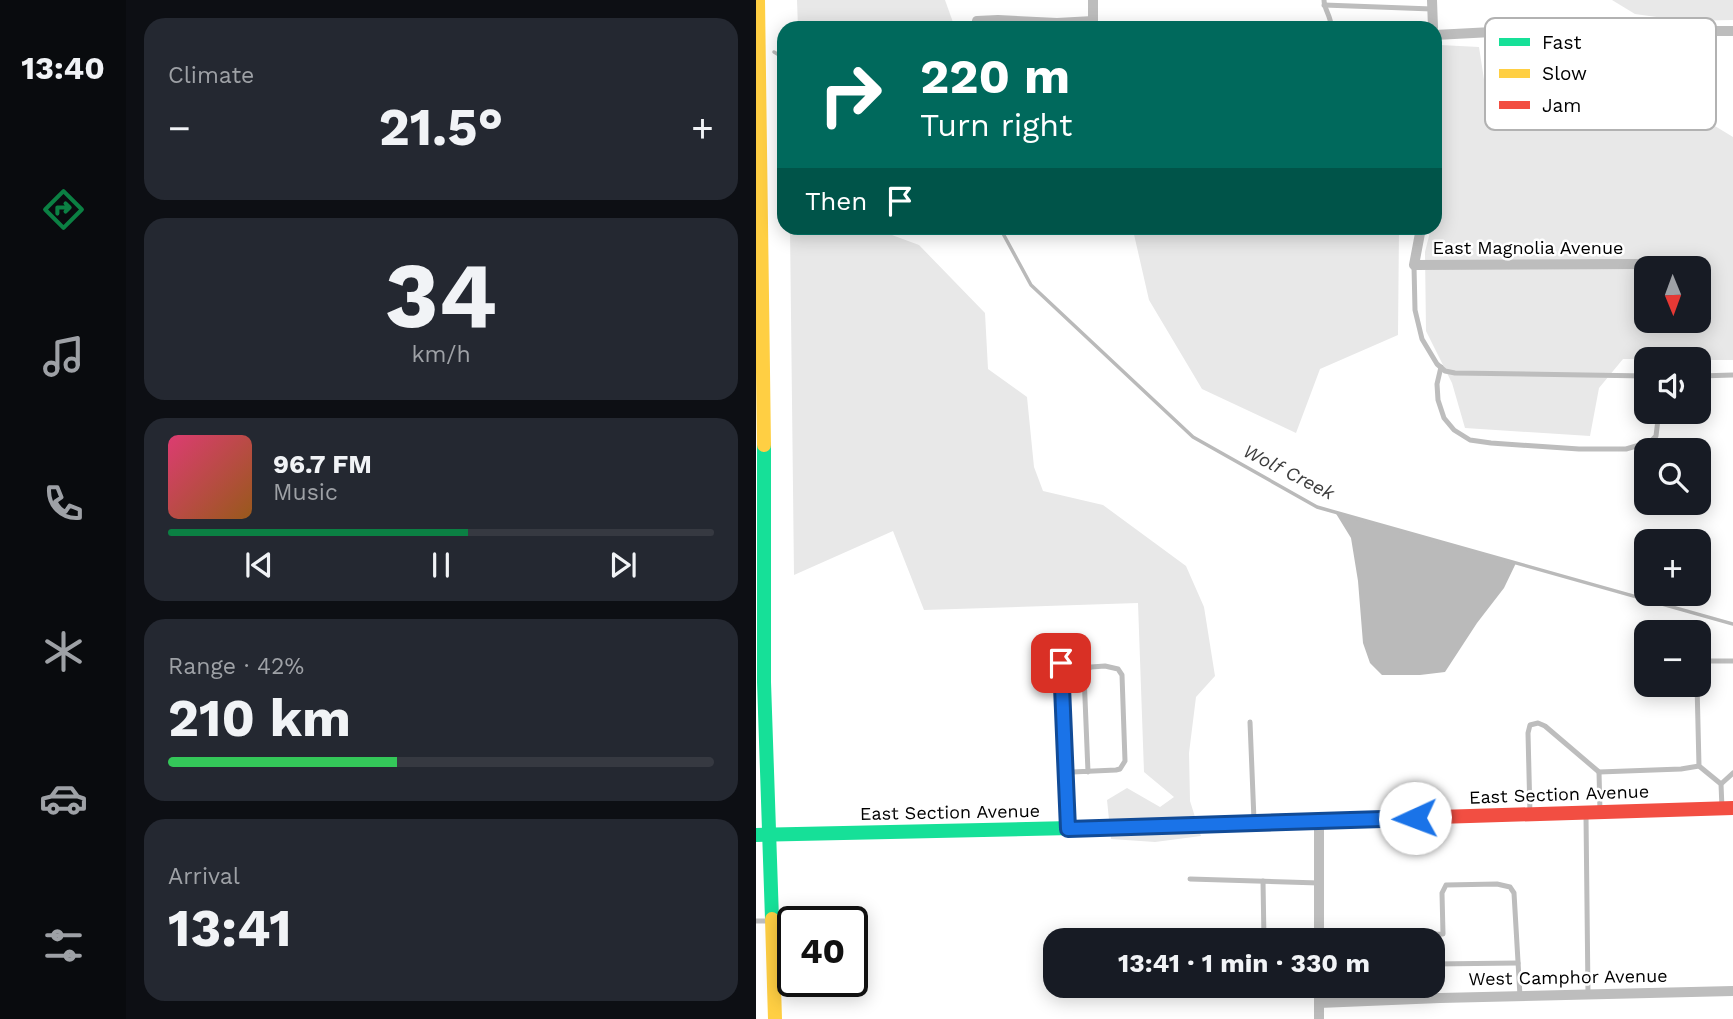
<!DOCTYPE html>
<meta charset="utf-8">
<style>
:root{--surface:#171b24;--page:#242831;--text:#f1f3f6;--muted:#9ea1a6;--line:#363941;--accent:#0b8043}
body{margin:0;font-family:"Work Sans",sans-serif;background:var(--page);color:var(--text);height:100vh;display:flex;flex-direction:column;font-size:26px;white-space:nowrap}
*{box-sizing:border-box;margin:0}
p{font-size:23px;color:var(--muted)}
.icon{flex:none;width:38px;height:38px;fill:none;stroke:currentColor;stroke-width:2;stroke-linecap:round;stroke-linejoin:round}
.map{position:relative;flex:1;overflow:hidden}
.details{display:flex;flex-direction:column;gap:18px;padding:18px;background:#0d0f14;width:630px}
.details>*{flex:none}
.hud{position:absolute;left:21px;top:21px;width:665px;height:214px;border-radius:21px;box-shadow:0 4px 18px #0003;background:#00695c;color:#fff;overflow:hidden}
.needle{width:46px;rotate:179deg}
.tools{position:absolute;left:878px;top:256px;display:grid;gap:14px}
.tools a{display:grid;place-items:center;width:77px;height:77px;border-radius:14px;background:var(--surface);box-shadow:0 4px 18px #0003;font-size:35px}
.speed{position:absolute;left:21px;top:906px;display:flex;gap:14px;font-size:35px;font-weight:700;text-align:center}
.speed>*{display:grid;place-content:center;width:91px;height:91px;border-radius:50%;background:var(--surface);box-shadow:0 4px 18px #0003;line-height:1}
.speed .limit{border:4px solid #111;border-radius:10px;background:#fff;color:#111}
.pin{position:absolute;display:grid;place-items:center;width:60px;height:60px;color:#fff;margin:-30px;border-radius:14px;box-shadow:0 4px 10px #0006}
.me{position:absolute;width:77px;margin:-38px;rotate:268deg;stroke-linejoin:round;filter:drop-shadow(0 0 5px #0008)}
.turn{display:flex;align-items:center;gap:24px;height:147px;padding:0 28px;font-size:32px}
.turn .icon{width:91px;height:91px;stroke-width:2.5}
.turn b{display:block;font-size:49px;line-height:60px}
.then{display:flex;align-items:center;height:66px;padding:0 28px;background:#0003;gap:14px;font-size:26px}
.big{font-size:52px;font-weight:700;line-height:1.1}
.details .widget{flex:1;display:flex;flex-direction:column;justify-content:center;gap:10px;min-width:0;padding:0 24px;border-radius:21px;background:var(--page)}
.details .dial{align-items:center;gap:0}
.dial b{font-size:91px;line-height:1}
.song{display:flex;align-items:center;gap:21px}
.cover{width:84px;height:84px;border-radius:10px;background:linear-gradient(135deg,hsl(340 70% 55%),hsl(30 70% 35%))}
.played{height:7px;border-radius:4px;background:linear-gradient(90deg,var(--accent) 55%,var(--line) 55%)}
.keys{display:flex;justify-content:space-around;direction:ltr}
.heat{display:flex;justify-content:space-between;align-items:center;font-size:38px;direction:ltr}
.charge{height:10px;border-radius:5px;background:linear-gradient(90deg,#34c759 42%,var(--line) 0)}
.trip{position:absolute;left:287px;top:928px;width:402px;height:70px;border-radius:21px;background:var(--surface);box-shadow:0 4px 18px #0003;font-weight:700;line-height:70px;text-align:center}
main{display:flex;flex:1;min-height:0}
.menu{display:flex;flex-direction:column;width:126px;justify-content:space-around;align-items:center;background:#090b0e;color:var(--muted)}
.menu .icon{width:49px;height:49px}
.menu .active{color:var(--accent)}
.menu b{font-size:32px;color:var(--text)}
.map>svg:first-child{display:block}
</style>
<main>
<nav class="menu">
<b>13:40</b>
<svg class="icon active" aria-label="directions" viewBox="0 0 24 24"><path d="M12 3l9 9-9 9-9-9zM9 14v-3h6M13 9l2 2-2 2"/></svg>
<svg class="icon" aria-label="music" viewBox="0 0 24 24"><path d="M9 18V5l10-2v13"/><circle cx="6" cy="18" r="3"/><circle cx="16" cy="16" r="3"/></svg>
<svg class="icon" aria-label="phone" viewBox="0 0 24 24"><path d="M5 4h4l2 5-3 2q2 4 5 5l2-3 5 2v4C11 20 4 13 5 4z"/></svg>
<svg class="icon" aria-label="climate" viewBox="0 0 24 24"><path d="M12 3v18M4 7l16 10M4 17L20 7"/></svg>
<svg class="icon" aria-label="car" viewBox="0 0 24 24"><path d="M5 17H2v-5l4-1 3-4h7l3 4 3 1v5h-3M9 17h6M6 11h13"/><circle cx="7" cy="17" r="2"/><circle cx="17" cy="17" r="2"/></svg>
<svg class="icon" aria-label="filters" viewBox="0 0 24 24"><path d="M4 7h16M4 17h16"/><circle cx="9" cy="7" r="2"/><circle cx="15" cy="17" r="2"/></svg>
</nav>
<section class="details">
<div class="widget"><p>Climate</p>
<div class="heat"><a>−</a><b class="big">21.5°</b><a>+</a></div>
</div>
<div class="widget dial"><b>34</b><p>km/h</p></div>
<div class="widget">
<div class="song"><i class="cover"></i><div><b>96.7 FM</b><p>Music</p></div></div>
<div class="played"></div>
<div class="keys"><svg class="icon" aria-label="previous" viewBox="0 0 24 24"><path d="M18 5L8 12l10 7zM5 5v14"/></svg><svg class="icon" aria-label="pause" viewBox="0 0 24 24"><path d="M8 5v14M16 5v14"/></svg><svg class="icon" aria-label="next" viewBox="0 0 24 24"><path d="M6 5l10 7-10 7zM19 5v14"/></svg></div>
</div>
<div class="widget"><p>Range · 42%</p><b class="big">210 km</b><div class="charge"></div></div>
<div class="widget"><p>Arrival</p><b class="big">13:41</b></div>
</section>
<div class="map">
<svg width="977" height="1019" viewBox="0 0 977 1019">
<rect width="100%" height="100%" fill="#fff"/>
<g fill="#e8e8e8" fill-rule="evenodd">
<polygon points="41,0 189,0 199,28 42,28"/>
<polygon points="856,0 977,0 977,20 929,21 879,14"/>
<path d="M 817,40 L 887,123 L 921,103 L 977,137 L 977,360 L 943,360 L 943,359 L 867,359 L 843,388 L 834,436 L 709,428 L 696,383 L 670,331 L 669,252 L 675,228 L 679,228 L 679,212 L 686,184 L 684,45 L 723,47 L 729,86 L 795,117 L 802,70 L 769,44 ZM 891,268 L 943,268 L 943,320 L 891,320 Z"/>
<polygon points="34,228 117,228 163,245 229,313 232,369 271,397 278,467 287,491 347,505 430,566 448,607 459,676 440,697 433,753 434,801 445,836 399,842 355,839 351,800 371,788 404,807 418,797 388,772 382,603 168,610 137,531 38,575"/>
<polygon points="376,228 643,228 642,335 564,369 540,433 446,389 393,300 377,230"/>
</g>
<polygon fill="#bababa" points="579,512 760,563 748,588 721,623 689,672 664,675 626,675 614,663 607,643 602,581 595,538"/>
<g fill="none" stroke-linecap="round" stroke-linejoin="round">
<g stroke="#bababa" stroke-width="3.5">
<polyline points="18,52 28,58"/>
<polyline points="244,228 275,285 437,437 561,507 977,624"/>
</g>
<g stroke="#bdbdbd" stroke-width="5">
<path d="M 568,0 C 568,10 576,17 575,28"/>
<polyline points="568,5 676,9"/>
<polyline points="658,266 659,310 666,339 681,364 689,371 699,373 891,376"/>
<polyline points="685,367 681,384 682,400 688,418 698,430 714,440 735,443 823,449 870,449 894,442 900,436 903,411"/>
<polyline points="943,376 977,375"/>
<polyline points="943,661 977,661"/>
<polyline points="305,663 310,777"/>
<polyline points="941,684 943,766 965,784 966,808"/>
<polyline points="494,722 498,820"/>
<polyline points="843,772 844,811"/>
<polyline points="965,784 977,773"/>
<polyline points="774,814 772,733 774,725 782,723 789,726 843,772 925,769 943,766"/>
<polyline points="830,816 832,994"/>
<polyline points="311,825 310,775 316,772 360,770 364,769 369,761 366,675 362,669 349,666 335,667 330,670 328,674 332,772"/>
<polyline points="434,879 563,883"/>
<polyline points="507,881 508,940"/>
<polyline points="0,921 16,921"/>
<polyline points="563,939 687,934 686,893 690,885 741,884 754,887 758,893 764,996"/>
<polyline points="677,964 762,963"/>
<polyline points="509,985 509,987"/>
</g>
<g stroke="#bdbdbd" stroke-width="10">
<polyline points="337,0 337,21"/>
<polyline points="676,0 677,28"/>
<polyline points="219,28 221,21 242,20 301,23 337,21 336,28"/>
<polyline points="679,35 755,31 977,31"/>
<polyline points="665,228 658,265 886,264"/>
<polyline points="563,940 563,821"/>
<polyline points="563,1003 684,998 977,991"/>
<polyline points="563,1019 563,985"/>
</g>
<g stroke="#16e098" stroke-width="14">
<polyline points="8,445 8,682 16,919"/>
<polyline points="0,835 359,827"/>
</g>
<g stroke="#ffcf43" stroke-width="14">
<polyline points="2,0 8,445"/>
<polyline points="16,919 19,1019"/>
</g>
<polyline stroke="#f24e42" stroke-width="14" points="359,827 977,808"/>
</g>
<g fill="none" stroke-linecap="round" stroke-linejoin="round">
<defs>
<polyline id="route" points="305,663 312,829 659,818"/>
</defs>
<use href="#route" stroke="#114b97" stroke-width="18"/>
<use href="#route" stroke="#1a73e8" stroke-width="12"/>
</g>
<g text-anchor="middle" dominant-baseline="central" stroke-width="5" stroke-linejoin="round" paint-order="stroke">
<g font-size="18" fill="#000" stroke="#fff">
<text x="772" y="247">East Magnolia Avenue</text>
<text transform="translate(803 794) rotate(-2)">East Section Avenue</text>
<text transform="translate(194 812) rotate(-1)">East Section Avenue</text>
<text transform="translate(812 977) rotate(-1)">West Camphor Avenue</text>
</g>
<g font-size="19" font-style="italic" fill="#3d3d3d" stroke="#fff">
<text transform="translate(533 472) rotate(27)">Wolf Creek</text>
</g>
</g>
<rect x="729" y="18" width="231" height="112" rx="10" fill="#fff" stroke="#b2b2b2" stroke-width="2"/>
<rect x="743" y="38" width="31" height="8" fill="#16e098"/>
<rect x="743" y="69" width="31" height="9" fill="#ffcf43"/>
<rect x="743" y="101" width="31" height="8" fill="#f24e42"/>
<g font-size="19" fill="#000">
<text x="786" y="49">Fast</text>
<text x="786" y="80">Slow</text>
<text x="786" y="112">Jam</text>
</g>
</svg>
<div class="tools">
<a><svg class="needle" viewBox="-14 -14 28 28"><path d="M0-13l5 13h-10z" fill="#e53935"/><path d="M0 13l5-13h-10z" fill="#9ea1a6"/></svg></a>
<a><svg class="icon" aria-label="sound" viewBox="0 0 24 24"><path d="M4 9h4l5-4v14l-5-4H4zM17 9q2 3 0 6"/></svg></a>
<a><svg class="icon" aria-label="search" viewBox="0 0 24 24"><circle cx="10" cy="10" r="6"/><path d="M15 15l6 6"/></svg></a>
<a>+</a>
<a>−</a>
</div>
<div class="speed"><div class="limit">40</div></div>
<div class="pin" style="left:305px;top:663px;background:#d93025"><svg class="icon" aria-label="arrive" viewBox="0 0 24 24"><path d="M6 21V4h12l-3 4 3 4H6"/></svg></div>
<svg class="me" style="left:659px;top:818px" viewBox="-20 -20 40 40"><circle r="19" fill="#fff"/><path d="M0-13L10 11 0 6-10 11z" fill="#1a73e8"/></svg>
<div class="trip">13:41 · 1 min · 330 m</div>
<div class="hud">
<div class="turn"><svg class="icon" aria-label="right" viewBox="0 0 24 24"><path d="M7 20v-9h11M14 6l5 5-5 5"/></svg><div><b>220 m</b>Turn right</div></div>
<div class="then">Then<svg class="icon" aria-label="arrive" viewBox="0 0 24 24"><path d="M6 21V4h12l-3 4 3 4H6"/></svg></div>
</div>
</div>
</main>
